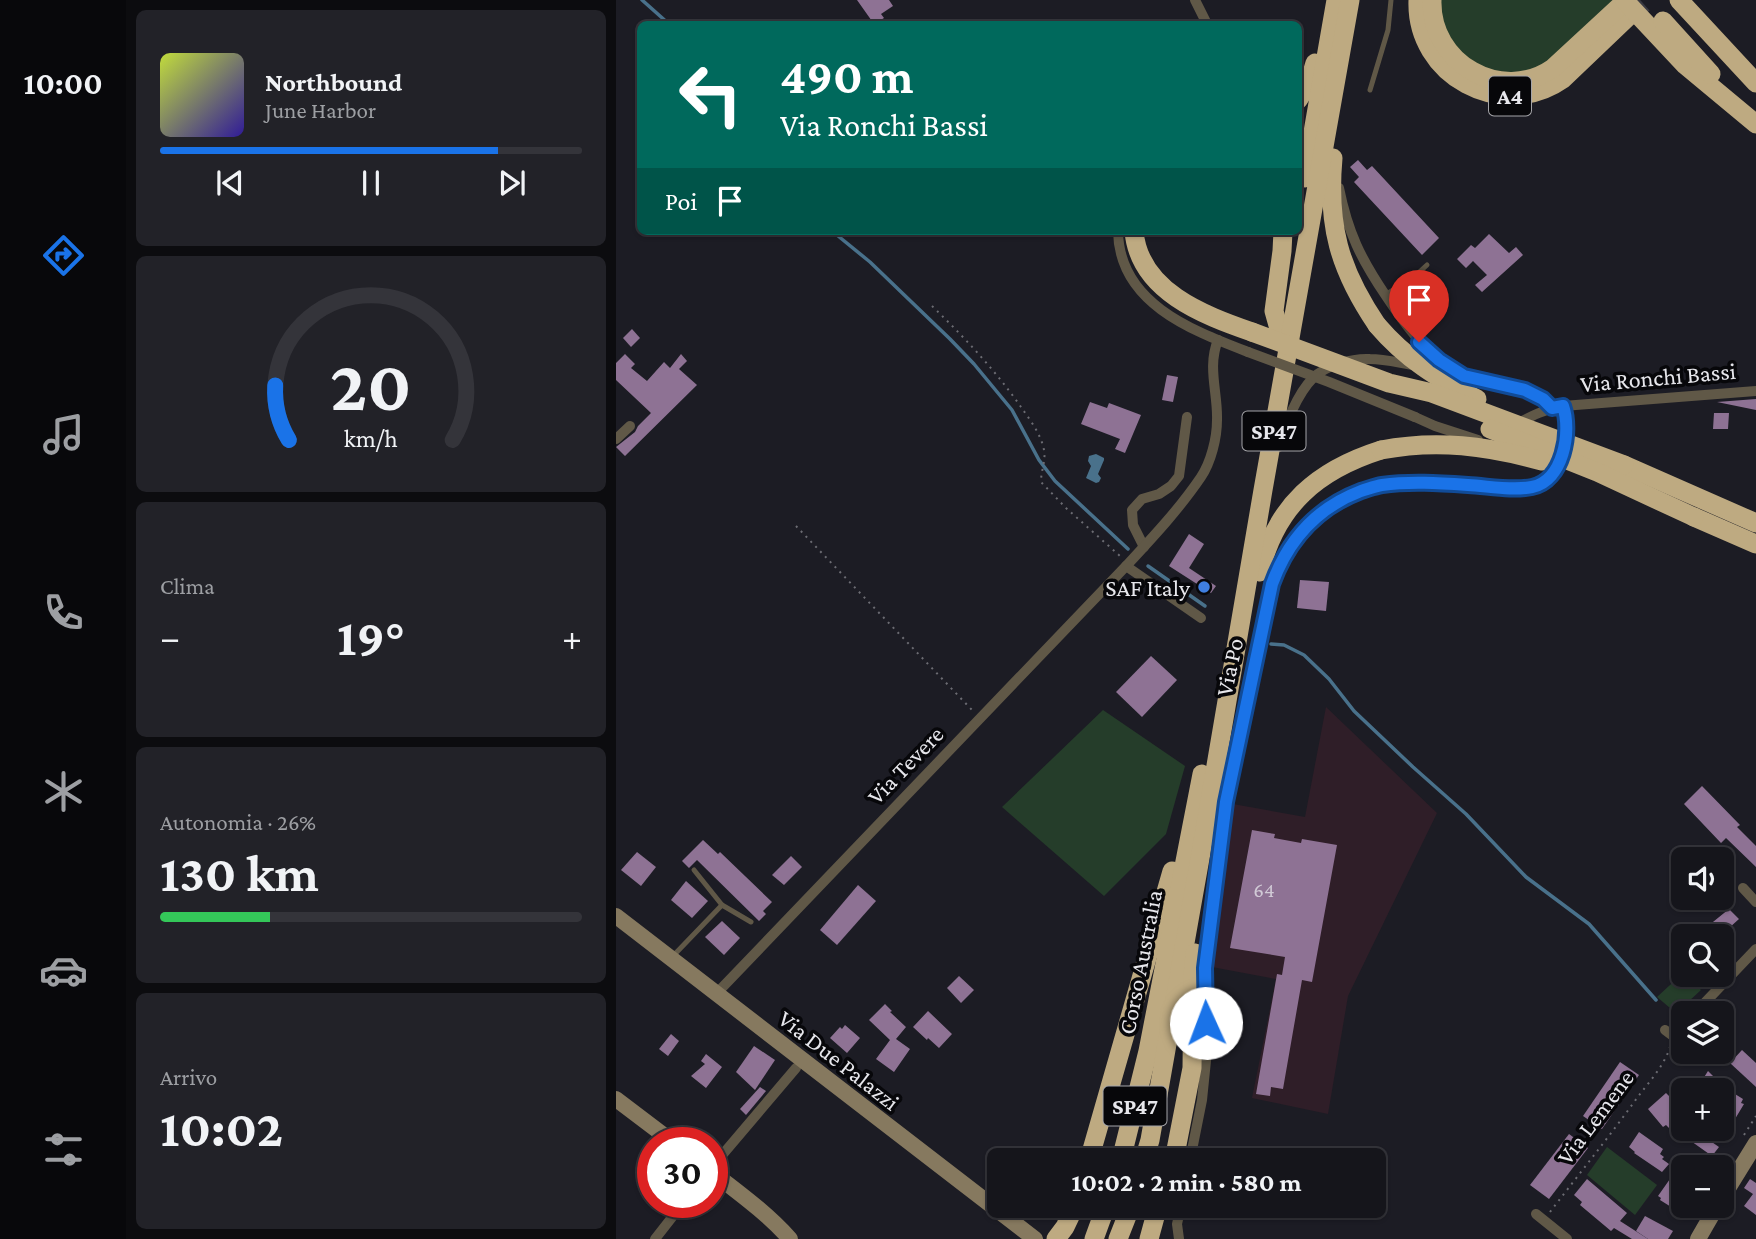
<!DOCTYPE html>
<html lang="it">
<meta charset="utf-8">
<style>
:root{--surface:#15151b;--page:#222228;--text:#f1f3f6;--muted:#9d9fa3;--line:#34343a;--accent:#1a73e8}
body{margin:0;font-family:"Crimson Pro",serif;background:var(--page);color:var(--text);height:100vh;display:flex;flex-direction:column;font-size:26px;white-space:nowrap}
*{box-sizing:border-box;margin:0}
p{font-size:23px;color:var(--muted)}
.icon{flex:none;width:38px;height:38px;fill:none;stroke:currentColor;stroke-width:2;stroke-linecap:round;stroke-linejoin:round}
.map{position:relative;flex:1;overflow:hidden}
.panel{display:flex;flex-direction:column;gap:10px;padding:10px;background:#0c0c0f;width:490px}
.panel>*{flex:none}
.banner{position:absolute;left:21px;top:21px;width:665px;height:214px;border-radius:10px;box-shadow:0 2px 5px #0004,0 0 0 2px var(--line);background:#00695c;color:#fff;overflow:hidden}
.tools{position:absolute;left:1055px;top:847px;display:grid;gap:14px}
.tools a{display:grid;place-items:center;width:63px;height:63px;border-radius:10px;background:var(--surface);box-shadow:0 2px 5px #0004,0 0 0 2px var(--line);font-size:35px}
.speed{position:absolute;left:21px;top:1127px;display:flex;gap:14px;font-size:35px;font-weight:700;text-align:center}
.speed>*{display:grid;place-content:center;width:91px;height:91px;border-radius:50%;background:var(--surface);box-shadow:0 2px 5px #0004,0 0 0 2px var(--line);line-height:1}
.speed .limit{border:10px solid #d22;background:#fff;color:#111}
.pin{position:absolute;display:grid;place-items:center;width:60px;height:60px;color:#fff;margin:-72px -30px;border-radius:50% 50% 50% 0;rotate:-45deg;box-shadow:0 0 7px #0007}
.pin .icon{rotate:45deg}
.me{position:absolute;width:77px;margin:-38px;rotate:358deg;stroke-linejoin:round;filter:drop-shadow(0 0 5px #0008)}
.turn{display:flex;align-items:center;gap:24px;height:147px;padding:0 28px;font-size:32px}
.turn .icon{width:91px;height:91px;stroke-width:2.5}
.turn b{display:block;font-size:49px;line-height:60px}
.then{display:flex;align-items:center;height:66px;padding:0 28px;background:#0003;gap:14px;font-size:26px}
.big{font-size:52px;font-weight:700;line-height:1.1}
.panel .card{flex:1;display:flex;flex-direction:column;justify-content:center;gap:10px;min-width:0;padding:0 24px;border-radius:10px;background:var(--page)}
.panel .dial{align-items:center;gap:0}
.dial svg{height:182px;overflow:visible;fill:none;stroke:var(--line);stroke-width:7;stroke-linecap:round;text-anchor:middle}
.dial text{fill:var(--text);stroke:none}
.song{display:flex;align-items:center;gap:21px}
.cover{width:84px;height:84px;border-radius:10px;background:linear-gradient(135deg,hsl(70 70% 55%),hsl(250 70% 35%))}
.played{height:7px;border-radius:4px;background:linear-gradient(90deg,var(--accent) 80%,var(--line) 80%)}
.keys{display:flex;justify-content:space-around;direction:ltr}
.heat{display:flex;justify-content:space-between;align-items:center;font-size:38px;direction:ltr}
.charge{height:10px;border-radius:5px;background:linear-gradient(90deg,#34c759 26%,var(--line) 0)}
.trip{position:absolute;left:371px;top:1148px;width:399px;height:70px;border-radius:10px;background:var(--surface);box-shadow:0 2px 5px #0004,0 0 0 2px var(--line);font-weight:700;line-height:70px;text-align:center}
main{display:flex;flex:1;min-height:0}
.menu{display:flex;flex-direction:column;width:126px;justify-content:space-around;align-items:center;background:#08080b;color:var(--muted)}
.menu .icon{width:49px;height:49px}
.menu .current{color:var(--accent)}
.menu b{font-size:32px;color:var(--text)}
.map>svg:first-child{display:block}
</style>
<main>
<nav class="menu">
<b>10:00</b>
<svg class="icon current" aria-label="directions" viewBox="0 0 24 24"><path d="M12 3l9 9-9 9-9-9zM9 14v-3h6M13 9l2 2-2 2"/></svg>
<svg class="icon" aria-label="music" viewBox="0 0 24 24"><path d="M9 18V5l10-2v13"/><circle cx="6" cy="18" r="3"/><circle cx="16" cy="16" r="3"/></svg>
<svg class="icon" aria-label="phone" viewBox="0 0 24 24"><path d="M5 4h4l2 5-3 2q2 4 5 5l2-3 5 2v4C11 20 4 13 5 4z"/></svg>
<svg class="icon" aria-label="climate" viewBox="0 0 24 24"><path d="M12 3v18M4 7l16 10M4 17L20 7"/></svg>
<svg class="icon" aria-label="car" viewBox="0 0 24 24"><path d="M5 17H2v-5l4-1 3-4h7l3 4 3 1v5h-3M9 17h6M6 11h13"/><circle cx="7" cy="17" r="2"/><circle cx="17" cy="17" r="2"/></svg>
<svg class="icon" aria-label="filters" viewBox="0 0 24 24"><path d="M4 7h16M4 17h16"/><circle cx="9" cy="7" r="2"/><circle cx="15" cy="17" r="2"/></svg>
</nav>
<section class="panel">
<div class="card">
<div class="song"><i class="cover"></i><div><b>Northbound</b><p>June Harbor</p></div></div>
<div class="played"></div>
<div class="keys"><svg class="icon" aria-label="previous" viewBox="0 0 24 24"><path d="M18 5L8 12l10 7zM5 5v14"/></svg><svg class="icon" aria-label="pause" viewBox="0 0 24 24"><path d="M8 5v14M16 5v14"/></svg><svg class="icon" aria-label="next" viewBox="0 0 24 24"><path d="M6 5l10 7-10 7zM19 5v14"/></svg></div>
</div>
<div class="card dial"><svg viewBox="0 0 100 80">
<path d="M14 69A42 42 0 1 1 86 69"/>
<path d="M14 69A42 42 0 0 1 8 45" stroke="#1a73e8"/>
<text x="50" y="56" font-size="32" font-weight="700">20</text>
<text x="50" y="72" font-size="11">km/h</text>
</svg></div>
<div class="card"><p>Clima</p>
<div class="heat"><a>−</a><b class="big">19°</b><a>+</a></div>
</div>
<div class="card"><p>Autonomia · 26%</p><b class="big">130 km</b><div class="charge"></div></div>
<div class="card"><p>Arrivo</p><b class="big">10:02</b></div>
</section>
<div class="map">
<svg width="1140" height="1239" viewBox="0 0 1140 1239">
<rect width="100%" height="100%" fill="#1c1c24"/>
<polygon fill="#2f1e28" points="710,707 821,813 732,996 712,1114 636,1098 660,979 596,967 617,804 689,817"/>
<g fill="#253d2a">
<polygon points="823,0 999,0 929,68 900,75 867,69 843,52 827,27"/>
<polygon points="487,710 569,766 550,834 488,896 386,807"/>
<polygon points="1067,973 1068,975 1069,975 1085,990 1060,1013 1041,997"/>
<polygon points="991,1147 1041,1185 1019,1215 971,1175"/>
</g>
<polygon fill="#49718b" points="480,454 488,458 488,460 482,474 485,478 483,482 480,483 470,478 475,466 472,461 473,456"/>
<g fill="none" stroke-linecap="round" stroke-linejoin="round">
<g stroke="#49718b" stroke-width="3.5">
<polyline points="26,0 53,24"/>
<polyline points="216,231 254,262 334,339 358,364 396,410 423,460 439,481 512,549"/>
<polyline points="532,566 589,606"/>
<polyline points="655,644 668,645 688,655 713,679 738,711 797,767 850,814 910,877 973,924 1040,1000"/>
</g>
</g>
<g fill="#8e7294">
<polygon points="241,0 273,0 277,6 265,14 268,18 258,24"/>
<polygon points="742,160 751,170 756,166 823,238 806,255 738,182 743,177 734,167"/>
<polygon points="873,234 893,253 900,247 907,255 866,292 859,285 871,275 857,261 850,268 841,259 855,245 859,248"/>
<polygon points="16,329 24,338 15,347 7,338"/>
<polygon points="9,354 19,364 15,368 31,381 48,362 54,368 65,354 71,361 63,369 81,385 9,456 0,447 19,432 22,426 35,413 0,380 0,363"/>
<polygon points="551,375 562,377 557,402 546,400"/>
<polygon points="1140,399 1140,410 1101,402"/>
<polygon points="474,402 491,408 493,403 525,415 509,453 499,449 504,439 465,424"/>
<polygon points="1098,413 1113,413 1112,429 1097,429"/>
<polygon points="573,534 588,544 573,568 600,586 595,593 553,566"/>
<polygon points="684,580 713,582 710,611 681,608"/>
<polygon points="535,656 561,680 526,717 500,692"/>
<polygon points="1086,786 1124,825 1121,827 1140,846 1140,867 1110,838 1105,843 1068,804"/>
<polygon points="636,830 659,834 658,838 685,843 686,839 721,845 696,982 686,980 667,1089 655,1087 654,1096 640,1094 661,974 666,975 669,957 614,948"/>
<polygon points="87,840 102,854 104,852 156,902 147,911 150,914 143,921 81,860 73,868 66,861"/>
<polygon points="21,852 40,867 25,886 5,870"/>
<polygon points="175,856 186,867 168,885 156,875"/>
<polygon points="70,881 92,901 76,918 55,900"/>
<polygon points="242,885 260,901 221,945 204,930"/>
<polygon points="1113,909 1123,919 1113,928 1115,930 1109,936 1102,936 1092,926"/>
<polygon points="106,921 124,938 108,955 89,937"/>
<polygon points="343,976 358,990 345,1003 331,988"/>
<polygon points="269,1004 276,1011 274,1012 290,1027 280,1039 294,1049 278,1072 260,1059 274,1040 253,1020"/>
<polygon points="312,1011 336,1034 323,1048 312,1038 311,1040 297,1027"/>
<polygon points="229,1025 244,1038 231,1053 214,1038 224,1027 226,1029"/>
<polygon points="55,1034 63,1041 52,1056 43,1049"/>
<polygon points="138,1046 159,1060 139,1090 120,1072"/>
<polygon points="1126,1050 1140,1063 1140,1087 1114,1063"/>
<polygon points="90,1054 106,1067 90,1088 75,1076 89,1064 85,1061"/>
<polygon points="1004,1062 1023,1075 986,1129 967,1116"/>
<polygon points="1092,1071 1100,1079 1101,1077 1108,1083 1103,1090 1080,1090"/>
<polygon points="1106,1086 1127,1099 1125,1103 1128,1104 1116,1124 1106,1118 1106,1107 1110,1101 1106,1098"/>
<polygon points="144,1087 150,1091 130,1115 124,1109"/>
<polygon points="1050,1093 1068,1111 1068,1129 1077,1129 1103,1147 1096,1156 1072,1139 1068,1143 1050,1125 1047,1127 1032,1109"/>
<polygon points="1023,1132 1047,1149 1044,1154 1048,1157 1046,1159 1053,1164 1046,1172 1018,1153 1019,1152 1013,1147"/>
<polygon points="953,1134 972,1148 933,1199 914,1185"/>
<polygon points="1068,1159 1068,1215 1044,1200 1045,1198 1042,1196"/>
<polygon points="971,1179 1011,1213 1004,1221 1032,1239 1016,1239 998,1228 995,1231 964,1205 966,1202 958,1195"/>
<polygon points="1134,1179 1140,1183 1140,1215 1128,1206 1137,1194 1128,1188"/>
<polygon points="1029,1216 1057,1231 1052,1239 1032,1239 1020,1231"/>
</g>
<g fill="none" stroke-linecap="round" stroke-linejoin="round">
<polyline stroke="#3a3a42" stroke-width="19" stroke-dasharray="19 10" stroke-linecap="butt" points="1013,16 1031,0"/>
<g stroke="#6c6c73" stroke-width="2" stroke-dasharray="2 5" stroke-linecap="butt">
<path d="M 316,306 C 349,338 379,370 405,407 C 414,420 425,434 428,450 C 430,461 425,470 425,482 L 450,508 L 504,556"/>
<polyline points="180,526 356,710"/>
<polyline points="1128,1135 1140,1116"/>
<path d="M 934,1212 C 963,1174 993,1137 1021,1098 C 1033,1082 1048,1066 1054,1047"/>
</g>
<g stroke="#605847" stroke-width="5">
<polyline points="754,90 772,30 775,0"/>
<polyline points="769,295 799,276 811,265"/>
<polyline points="78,870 106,905"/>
<polyline points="57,956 106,905 135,922"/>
</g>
<g stroke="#605847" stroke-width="10">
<polyline points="579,0 591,24"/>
<path d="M 723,188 C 732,233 745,259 770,296 C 792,329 807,349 839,371"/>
<path d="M 502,231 C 503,303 575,330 632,352"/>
<polyline points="821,370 909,390 927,399 936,408"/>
<polyline points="799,417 819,426 862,440"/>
<path d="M 899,425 C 915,416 929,409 947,406 L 1140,391"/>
<polyline points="0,439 14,426"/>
<path d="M 663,447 C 669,425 681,394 697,378 C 710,365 737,358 754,359 C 769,359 784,363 798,365"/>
<polyline points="528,547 517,525 516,510 526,499 543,494 555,486 563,476 571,417"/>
<polyline points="510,566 585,618"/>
<polyline points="1127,888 1140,902"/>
<path d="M 100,994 L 512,564 C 538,536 564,508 585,477 C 595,462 601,438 601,420 C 602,393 591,367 602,340"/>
<polyline points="1079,1013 1140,949"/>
<polyline points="1049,1030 1057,1036 1068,1025"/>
<path d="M 574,1160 L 586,1100 L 591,1051 L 589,968 L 610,802 L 656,584 C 672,539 700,508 745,491 C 752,489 759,486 766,485 C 794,481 823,483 852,485 C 872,486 895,491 916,487 C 941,482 950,450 952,427 C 952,420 949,412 947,406"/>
<polyline points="96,1167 180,1068"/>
<polyline points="920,1214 951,1239"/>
<polyline points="39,1239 68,1202"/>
<polyline points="563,1239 561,1224 565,1206"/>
</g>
<g stroke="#86795f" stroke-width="16">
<polyline points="0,916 419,1239"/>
<polyline points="0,1099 58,1143"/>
<path d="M 96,1172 C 123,1193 151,1213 174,1239"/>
<polyline points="1106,1198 1140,1143"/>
<polyline points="1082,1239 1101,1206"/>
</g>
<g stroke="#beaa81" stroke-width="19">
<path d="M 802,0 C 799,76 886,122 947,79 L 1013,16"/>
<path d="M 816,0 C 814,63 885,104 937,68 L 1003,7"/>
<polyline points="1063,0 1140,83"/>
<polyline points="1009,1 1069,65 1140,124"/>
<polyline points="1047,21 1095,74"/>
<polyline points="682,100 693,83 699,63"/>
<path d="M 717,158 C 711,225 723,269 761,325"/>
<polyline points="689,178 720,0"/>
<path d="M 518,231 C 523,291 587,315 636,332"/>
<polyline points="663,329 658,311 666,251 667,231"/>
<polyline points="1008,465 1140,523"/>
<polyline points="1078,517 1140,544"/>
<path d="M 644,572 C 660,505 702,470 765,450"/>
<polyline points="473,1160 556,871"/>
<polyline points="505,1160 532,1051 586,774"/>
<polyline points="528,1160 534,1140 589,830 647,490 734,0"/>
<polyline points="558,1160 576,1068 577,975 579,953"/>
<polyline points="440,1239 449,1227 459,1206"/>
<polyline points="478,1239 490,1206"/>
<polyline points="502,1239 515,1206"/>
<polyline points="533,1239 542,1206"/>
</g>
<polyline stroke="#605847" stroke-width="10" points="632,352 713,382 799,417"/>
<g stroke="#beaa81" stroke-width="19">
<path d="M 761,325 C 790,359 821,378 861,399"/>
<polyline points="636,332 773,383 816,393 1008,465"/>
<polyline points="874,429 981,472 1078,517"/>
<path d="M 765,450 C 821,439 871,446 926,461"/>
</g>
</g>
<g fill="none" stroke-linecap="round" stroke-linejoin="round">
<defs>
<path id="route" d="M 590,1023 L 589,968 L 610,802 L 656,584 C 672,540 700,508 745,491 C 752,489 759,486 766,485 C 794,481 823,483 852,485 C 872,486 896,491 916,487 C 947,481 956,432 947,406 L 936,408 L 927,399 L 909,390 L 848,376 L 823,360 L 803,342"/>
</defs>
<use href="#route" stroke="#114b97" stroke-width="18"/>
<use href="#route" stroke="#1a73e8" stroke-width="12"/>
</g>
<circle fill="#3f7fe0" stroke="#07070a" stroke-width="2.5" cx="588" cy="587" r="7"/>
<g text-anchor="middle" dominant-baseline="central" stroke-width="7" stroke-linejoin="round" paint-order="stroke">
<g font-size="21" fill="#d1cad6">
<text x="648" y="890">64</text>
</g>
<g fill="#07070a" stroke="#a4a4a8" stroke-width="2">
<rect x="873" y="76.5" width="42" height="39" rx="5"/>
<rect x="626.5" y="411.5" width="63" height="39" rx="5"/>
<rect x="487.5" y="1086.5" width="63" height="39" rx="5"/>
</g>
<g font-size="23" font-weight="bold" fill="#e7e7ec">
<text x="894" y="96">A4</text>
<text x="658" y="431">SP47</text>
<text x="519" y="1106">SP47</text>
</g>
<g font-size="24" fill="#e7e7ec" stroke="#07070a">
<text transform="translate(1042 377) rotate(-5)">Via Ronchi Bassi</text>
<text transform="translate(613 667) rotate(-78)">Via Po</text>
<text transform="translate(289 765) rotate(-46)">Via Tevere</text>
<text transform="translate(524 962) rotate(-79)">Corso Australia</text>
<text transform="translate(223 1060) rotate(38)">Via Due Palazzi</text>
<text transform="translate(979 1117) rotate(-53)">Via Lemene</text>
</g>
<g font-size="24" fill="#e7e7ec" stroke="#07070a" text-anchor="end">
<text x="574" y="587">SAF Italy</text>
</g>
</g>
</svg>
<div class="tools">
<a><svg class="icon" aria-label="sound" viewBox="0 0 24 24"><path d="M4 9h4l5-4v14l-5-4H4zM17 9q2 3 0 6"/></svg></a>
<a><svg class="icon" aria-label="search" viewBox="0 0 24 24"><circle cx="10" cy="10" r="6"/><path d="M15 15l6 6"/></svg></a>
<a><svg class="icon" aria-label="layers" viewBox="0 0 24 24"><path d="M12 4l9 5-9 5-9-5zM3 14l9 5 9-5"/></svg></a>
<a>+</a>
<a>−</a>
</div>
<div class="speed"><div class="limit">30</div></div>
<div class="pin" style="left:803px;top:342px;background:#d93025"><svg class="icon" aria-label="arrive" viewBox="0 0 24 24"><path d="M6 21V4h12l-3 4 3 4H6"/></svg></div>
<svg class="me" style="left:590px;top:1023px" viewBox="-20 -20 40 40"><circle r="19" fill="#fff"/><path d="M0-13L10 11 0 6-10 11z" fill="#1a73e8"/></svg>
<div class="trip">10:02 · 2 min · 580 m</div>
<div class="banner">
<div class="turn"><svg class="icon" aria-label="left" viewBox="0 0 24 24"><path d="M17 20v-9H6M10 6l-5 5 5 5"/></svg><div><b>490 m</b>Via Ronchi Bassi</div></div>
<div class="then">Poi<svg class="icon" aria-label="arrive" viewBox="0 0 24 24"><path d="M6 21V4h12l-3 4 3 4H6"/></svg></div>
</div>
</div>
</main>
